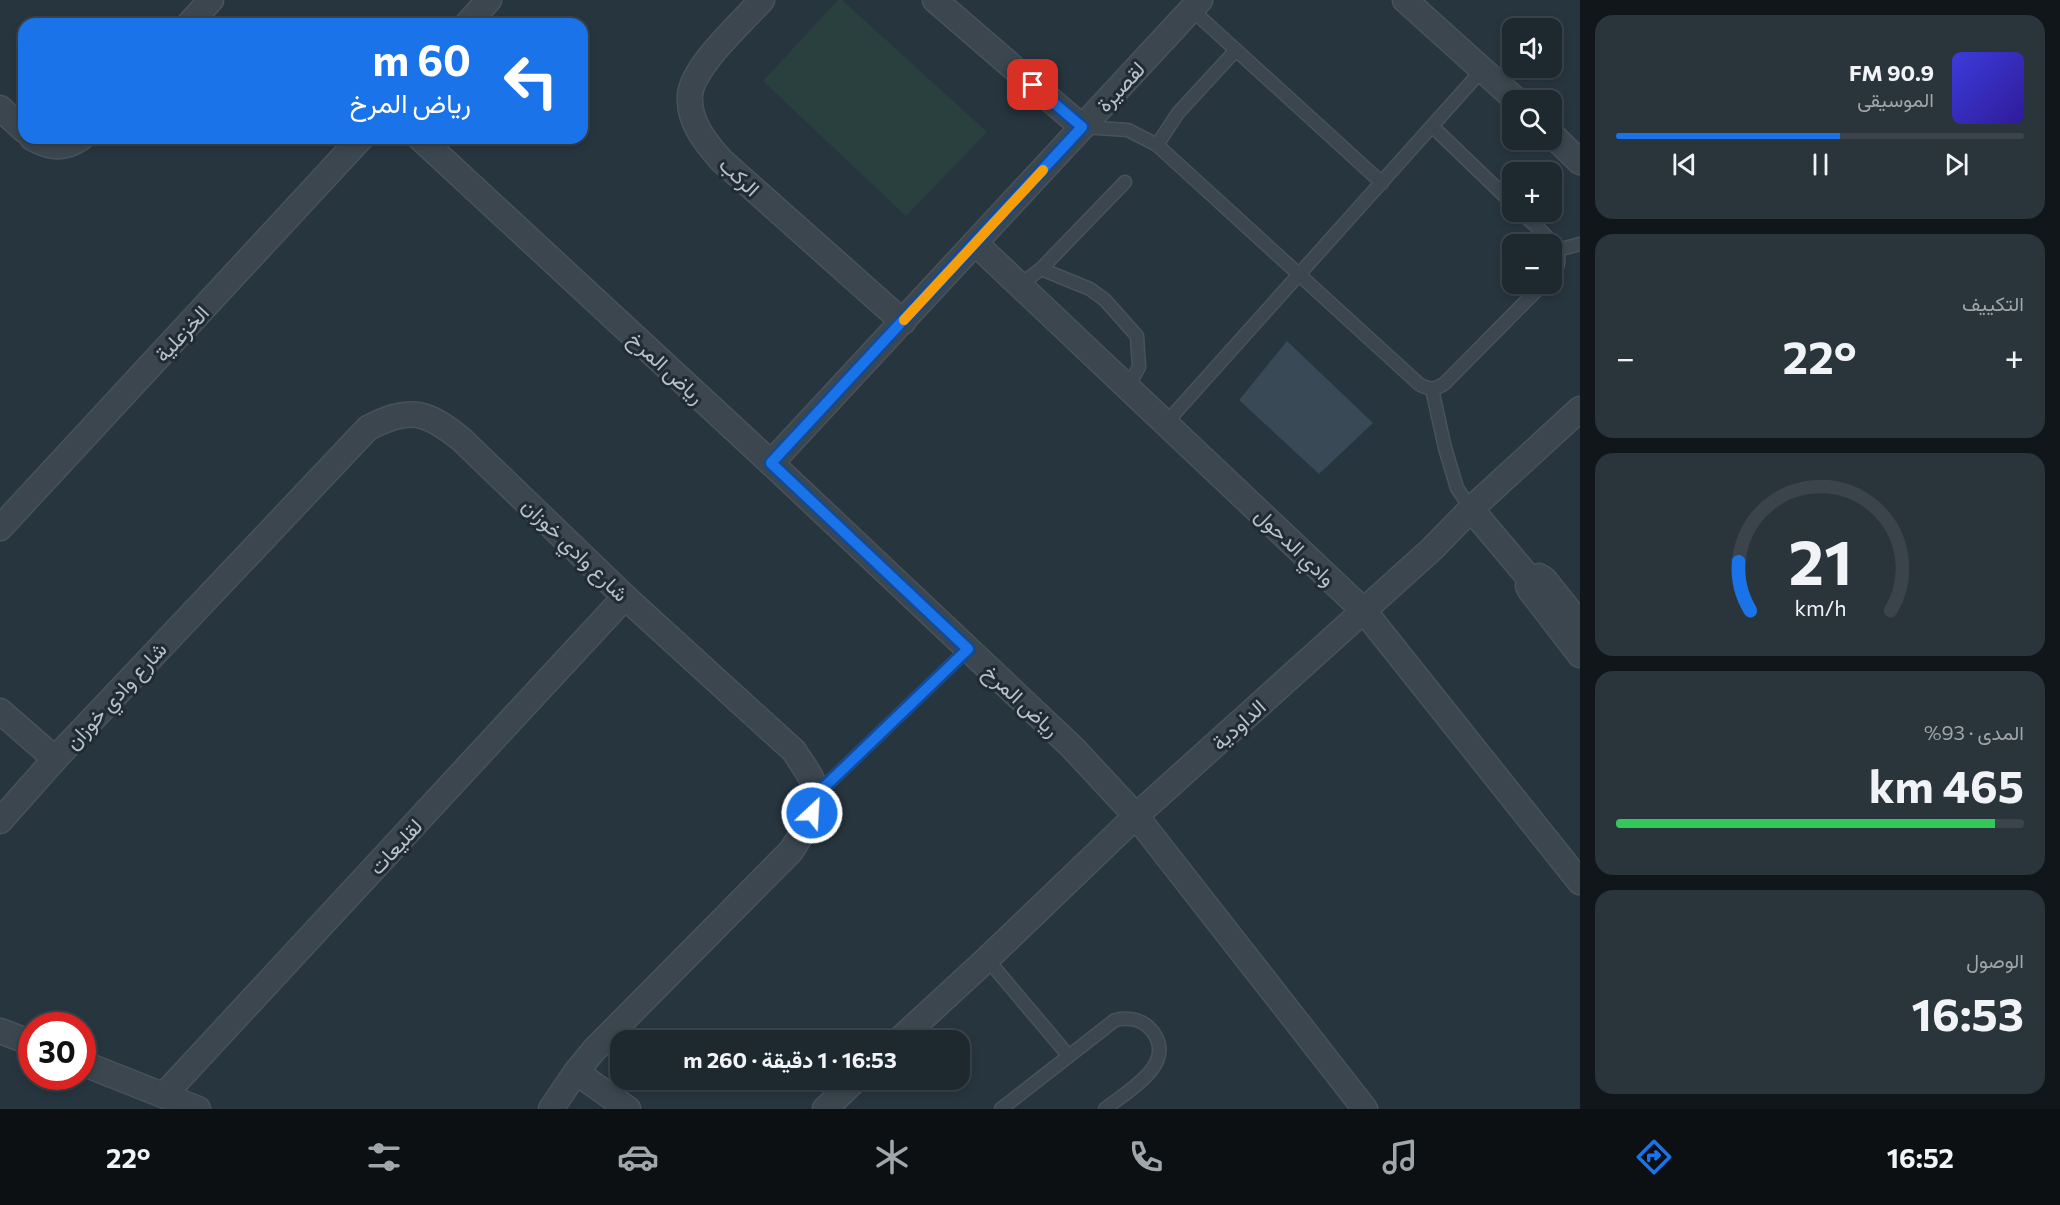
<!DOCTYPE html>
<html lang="ar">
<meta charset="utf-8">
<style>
:root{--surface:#1d282f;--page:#2a343b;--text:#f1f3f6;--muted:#a0a6aa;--line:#3b444b;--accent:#1a73e8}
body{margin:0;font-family:Commissioner,Vazirmatn,sans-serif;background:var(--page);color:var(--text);direction:rtl;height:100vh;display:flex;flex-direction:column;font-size:22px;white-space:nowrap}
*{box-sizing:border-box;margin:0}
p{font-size:20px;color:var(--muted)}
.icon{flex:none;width:33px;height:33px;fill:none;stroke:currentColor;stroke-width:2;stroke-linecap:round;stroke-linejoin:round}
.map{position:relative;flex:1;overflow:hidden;direction:ltr}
.sheet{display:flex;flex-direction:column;gap:15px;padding:15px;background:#10161a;width:480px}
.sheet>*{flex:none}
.banner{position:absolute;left:18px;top:18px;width:570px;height:126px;border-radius:18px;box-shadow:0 3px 9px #0003,0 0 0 2px var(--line);direction:rtl;background:#1a73e8;color:#fff;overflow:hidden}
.fabs{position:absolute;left:1502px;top:18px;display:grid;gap:12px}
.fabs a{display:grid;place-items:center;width:60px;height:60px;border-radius:12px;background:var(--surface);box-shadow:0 3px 9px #0003,0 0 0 2px var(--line);font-size:30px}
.speed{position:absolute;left:18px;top:1012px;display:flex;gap:12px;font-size:30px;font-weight:700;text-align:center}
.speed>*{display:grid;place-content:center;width:78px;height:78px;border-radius:50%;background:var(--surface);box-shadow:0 3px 9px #0003,0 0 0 2px var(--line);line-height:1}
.speed .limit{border:9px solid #d22;background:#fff;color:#111}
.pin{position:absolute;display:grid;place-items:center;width:51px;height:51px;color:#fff;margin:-26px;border-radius:12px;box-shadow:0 3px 9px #0006}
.me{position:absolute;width:66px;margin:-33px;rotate:25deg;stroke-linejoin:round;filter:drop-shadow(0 0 4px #0008)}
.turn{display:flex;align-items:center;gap:21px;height:126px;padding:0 18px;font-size:27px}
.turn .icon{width:78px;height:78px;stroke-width:2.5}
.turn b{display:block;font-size:42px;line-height:51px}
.big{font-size:45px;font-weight:700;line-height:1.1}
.sheet .widget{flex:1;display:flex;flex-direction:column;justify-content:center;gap:9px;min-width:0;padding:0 21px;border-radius:18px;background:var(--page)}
.sheet .dial{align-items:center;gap:0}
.dial svg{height:156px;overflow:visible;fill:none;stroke:var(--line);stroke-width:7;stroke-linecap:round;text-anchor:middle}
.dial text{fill:var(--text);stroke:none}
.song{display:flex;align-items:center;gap:18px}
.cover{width:72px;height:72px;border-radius:9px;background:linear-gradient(135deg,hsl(240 70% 55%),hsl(250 70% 35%))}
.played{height:6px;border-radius:3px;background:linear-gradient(90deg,var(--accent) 55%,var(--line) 55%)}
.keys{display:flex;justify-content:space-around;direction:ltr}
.heat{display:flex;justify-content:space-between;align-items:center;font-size:33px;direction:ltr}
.charge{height:9px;border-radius:4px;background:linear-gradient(90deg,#34c759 93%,var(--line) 0)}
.trip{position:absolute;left:610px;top:1030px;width:360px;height:60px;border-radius:18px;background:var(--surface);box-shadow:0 3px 9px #0003,0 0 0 2px var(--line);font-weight:700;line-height:60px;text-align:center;direction:rtl}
.menu{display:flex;height:96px;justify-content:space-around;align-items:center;background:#0c1013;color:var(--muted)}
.menu .icon{width:42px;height:42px}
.menu .current{color:var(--accent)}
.menu b{font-size:27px;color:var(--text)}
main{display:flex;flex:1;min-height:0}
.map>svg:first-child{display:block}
</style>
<main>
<section class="sheet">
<div class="widget">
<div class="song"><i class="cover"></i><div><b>90.9 FM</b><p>الموسيقى</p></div></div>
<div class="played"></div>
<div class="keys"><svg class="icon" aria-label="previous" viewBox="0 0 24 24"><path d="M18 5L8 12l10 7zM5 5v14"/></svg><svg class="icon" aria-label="pause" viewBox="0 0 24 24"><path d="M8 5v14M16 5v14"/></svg><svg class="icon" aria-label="next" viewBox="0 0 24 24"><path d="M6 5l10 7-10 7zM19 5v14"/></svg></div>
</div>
<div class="widget"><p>التكييف</p>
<div class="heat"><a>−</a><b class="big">22°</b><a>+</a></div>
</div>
<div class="widget dial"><svg viewBox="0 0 100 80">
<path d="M14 69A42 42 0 1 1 86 69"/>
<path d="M14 69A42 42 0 0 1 8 44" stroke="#1a73e8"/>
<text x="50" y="56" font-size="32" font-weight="700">21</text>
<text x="50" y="72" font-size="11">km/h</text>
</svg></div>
<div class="widget"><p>المدى · 93%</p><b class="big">465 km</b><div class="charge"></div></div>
<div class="widget"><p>الوصول</p><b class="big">16:53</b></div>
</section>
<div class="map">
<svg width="1580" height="1109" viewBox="0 0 1580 1109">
<rect width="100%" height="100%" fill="#27353f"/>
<polygon fill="#29403f" points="838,0 842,0 987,132 906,216 763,81"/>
<polygon fill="#394955" points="1287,341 1373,423 1319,474 1239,400"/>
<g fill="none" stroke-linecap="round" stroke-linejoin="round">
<defs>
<g id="lane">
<polyline points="1191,9 1382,183"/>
<path d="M 1236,50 L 1178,113 L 1157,145 L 1419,384 C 1429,390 1436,390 1445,383 L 1543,284"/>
<polyline points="1432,126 1512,203"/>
<polyline points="1082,127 1128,130 1157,145"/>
<path d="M 1520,212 C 1536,227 1574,252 1551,276"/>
<polyline points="1557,250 1580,244"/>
<polyline points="1041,269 1125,182"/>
<polyline points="1021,284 1041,269 1090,289 1105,300 1137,336 1139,367 1128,387"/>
<polyline points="1432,389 1445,448 1457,488 1471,509"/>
<polyline points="1166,423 1483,69"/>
<polyline points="816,795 968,649"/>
<polyline points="987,959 1068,1055"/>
<path d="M 1001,1109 L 1115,1020 C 1130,1017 1143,1019 1153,1032 C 1177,1065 1127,1091 1105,1109"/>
</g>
<g id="street">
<path d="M 762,0 C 743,21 692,67 690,95 C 688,121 705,142 721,160 L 903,322"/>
<polyline points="935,0 1082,127"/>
<polyline points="1405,0 1516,100"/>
<polyline points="189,24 211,0"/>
<polyline points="467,24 489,0"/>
<polyline points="0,108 24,130"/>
<polyline points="1551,134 1580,162"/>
<path d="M 32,138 C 50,148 64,150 81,138"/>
<polyline points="420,138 771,463 1073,748 1136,816 1365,1109"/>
<polyline points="975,243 1364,611 1580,882"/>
<polyline points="771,463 1200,0"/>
<polyline points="1471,509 1530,579"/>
<polyline points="0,528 361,138"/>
<polyline points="1580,624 1544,579 1539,576 1530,579 1528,586 1530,590 1580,655"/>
<polyline points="0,711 55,759"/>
<path d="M 0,821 L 55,759 L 368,428 C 409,407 425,410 461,439 L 625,597 L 794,751 C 802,764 815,779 816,794 C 817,812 800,837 791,851 L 594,1050 L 576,1072 L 551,1109"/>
<polyline points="0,1031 32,1043"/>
<polyline points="898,1041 987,959 1136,816 1432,549 1471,509 1580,409"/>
<polyline points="82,1063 198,1109"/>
<polyline points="576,1072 628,1109"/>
<polyline points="164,1095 625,597"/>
<polyline points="825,1109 855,1080"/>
</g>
</defs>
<use href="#lane" stroke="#47525b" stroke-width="15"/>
<use href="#street" stroke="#47525b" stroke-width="27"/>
<use href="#lane" stroke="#3b464f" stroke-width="12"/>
<use href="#street" stroke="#3b464f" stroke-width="24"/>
</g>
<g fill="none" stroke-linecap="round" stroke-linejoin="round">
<defs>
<polyline id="route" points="812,813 816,795 968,649 771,463 1082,127 1033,85"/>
</defs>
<use href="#route" stroke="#114b97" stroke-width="15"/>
<use href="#route" stroke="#1a73e8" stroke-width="10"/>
<polyline stroke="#f59e0b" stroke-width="10" points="904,320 1043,170"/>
</g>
<g text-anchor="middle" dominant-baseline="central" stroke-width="6" stroke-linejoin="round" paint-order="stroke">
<g font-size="21" fill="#b7c1c9" stroke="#202b34">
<text transform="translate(1120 86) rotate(-47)">لقصيرة</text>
<text transform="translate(740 176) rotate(43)">الركب</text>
<text transform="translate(181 333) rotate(-47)">الخزعلية</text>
<text transform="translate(667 367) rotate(43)">رياض المرخ</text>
<text transform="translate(1296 546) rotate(44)">وادي الدحول</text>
<text transform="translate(576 549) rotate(44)">شارع وادي خوزان</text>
<text transform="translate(115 695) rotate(-47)">شارع وادي خوزان</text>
<text transform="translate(1022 700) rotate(43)">رياض المرخ</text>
<text transform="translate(1238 724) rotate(-42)">الداودية</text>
<text transform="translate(395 846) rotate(-47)">لقليعات</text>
</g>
</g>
</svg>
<div class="fabs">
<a><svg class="icon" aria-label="sound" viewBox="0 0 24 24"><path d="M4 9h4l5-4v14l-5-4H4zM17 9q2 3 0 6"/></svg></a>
<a><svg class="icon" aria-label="search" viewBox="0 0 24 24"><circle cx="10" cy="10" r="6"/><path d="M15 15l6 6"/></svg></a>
<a>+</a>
<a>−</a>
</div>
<div class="speed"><div class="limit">30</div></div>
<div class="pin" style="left:1033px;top:85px;background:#d93025"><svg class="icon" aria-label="arrive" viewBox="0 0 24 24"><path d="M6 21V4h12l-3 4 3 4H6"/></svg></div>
<svg class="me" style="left:812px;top:813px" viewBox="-20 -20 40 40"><circle r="17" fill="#1a73e8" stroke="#fff" stroke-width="3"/><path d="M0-11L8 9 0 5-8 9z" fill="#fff"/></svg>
<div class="trip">16:53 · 1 دقيقة · 260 m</div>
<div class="banner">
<div class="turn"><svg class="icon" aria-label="left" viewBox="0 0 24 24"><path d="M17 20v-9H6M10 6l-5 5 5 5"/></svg><div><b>60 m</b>رياض المرخ</div></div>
</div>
</div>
</main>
<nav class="menu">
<b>16:52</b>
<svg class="icon current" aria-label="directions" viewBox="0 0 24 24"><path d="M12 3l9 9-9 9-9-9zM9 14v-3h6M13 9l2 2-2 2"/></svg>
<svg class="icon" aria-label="music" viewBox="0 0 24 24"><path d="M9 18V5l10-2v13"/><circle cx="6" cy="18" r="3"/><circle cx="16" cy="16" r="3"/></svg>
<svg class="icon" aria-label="phone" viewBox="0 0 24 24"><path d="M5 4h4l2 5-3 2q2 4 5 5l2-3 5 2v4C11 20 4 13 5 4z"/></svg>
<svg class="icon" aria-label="climate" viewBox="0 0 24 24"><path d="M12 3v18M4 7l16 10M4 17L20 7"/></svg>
<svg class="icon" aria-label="car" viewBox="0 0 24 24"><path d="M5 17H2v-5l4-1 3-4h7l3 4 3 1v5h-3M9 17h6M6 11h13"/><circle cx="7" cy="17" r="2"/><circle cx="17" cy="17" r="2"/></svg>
<svg class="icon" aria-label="filters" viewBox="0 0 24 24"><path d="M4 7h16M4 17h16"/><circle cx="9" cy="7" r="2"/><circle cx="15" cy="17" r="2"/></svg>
<b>22°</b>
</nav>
